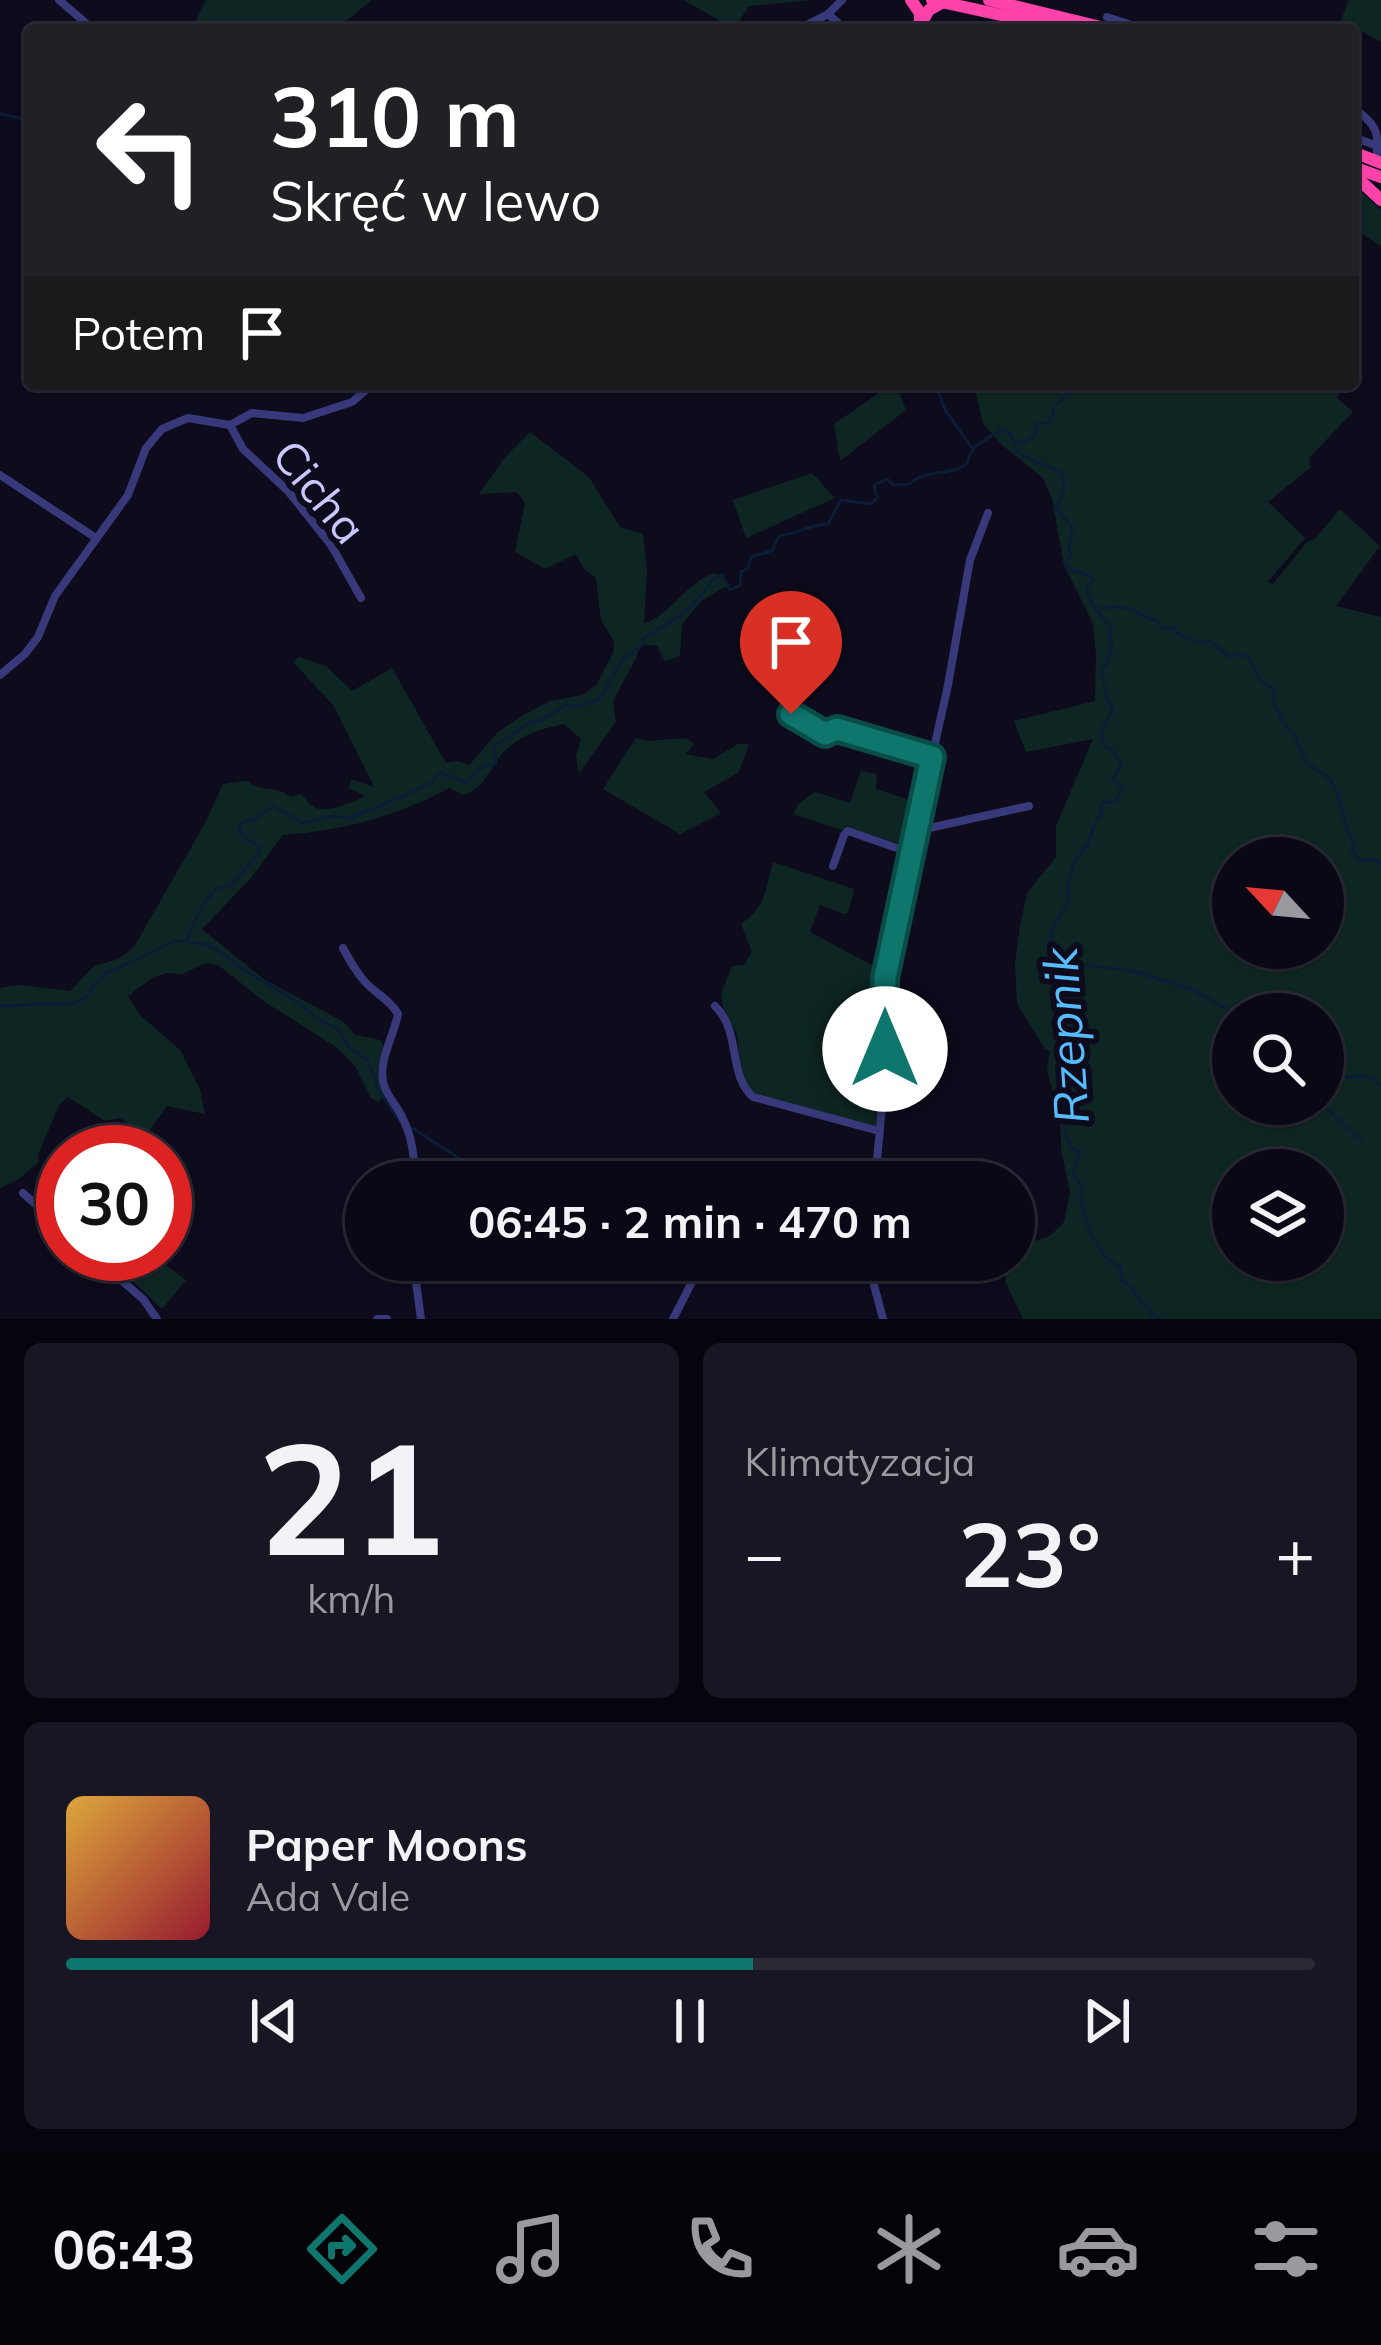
<!DOCTYPE html>
<html lang="pl">
<meta charset="utf-8">
<style>
:root{--surface:#0a0815;--page:#181622;--text:#f1f3f6;--muted:#999aa0;--line:#2a2934;--accent:#0f766e}
body{margin:0;font-family:Mulish,sans-serif;background:var(--page);color:var(--text);height:100vh;display:flex;flex-direction:column;font-size:45px;white-space:nowrap}
*{box-sizing:border-box;margin:0}
p{font-size:39px;color:var(--muted)}
.icon{flex:none;width:66px;height:66px;fill:none;stroke:currentColor;stroke-width:2;stroke-linecap:round;stroke-linejoin:round}
.map{position:relative;height:1319px;overflow:hidden}
.side{display:flex;flex-direction:column;gap:24px;padding:24px;background:#06040c;flex:1}
.side>*{flex:none}
.banner{position:absolute;left:24px;top:24px;width:1335px;height:366px;border-radius:12px;box-shadow:0 3px 9px #0004,0 0 0 3px var(--line);background:#202124;color:#fff;overflow:hidden}
.needle{width:78px;rotate:296deg}
.buttons{position:absolute;left:1212px;top:837px;display:grid;gap:24px}
.buttons a{display:grid;place-items:center;width:132px;height:132px;border-radius:50%;background:var(--surface);box-shadow:0 3px 9px #0004,0 0 0 3px var(--line);font-size:60px}
.speed{position:absolute;left:36px;top:1125px;display:flex;gap:24px;font-size:60px;font-weight:700;text-align:center}
.speed>*{display:grid;place-content:center;width:156px;height:156px;border-radius:50%;background:var(--surface);box-shadow:0 3px 9px #0004,0 0 0 3px var(--line);line-height:1}
.speed .limit{border:18px solid #d22;background:#fff;color:#111}
.pin{position:absolute;display:grid;place-items:center;width:102px;height:102px;color:#fff;margin:-123px -51px;border-radius:50% 50% 50% 0;rotate:-45deg;box-shadow:0 0 12px #0007}
.pin .icon{rotate:45deg}
.me{position:absolute;width:132px;margin:-66px;rotate:0deg;stroke-linejoin:round;filter:drop-shadow(0 0 9px #0008)}
.turn{display:flex;align-items:center;gap:42px;height:252px;padding:0 48px;font-size:54px}
.turn .icon{width:156px;height:156px;stroke-width:2.5}
.turn b{display:block;font-size:84px;line-height:102px}
.then{display:flex;align-items:center;height:114px;padding:0 48px;background:#0003;gap:24px;font-size:45px}
.big{font-size:90px;font-weight:700;line-height:1.1}
.side .tile{flex:1;display:flex;flex-direction:column;justify-content:center;gap:18px;min-width:0;padding:0 42px;border-radius:18px;background:var(--page)}
.side .dial{align-items:center;gap:0}
.dial b{font-size:156px;line-height:1}
.song{display:flex;align-items:center;gap:36px}
.cover{width:144px;height:144px;border-radius:18px;background:linear-gradient(135deg,hsl(40 70% 55%),hsl(350 70% 35%))}
.played{height:12px;border-radius:6px;background:linear-gradient(90deg,var(--accent) 55%,var(--line) 55%)}
.keys{display:flex;justify-content:space-around;direction:ltr}
.heat{display:flex;justify-content:space-between;align-items:center;font-size:66px;direction:ltr}
.side .tiles{flex:1;display:grid;gap:24px;grid-template-columns:1fr 1fr}
.tile:last-child{grid-column:span 2}
.trip{position:absolute;left:345px;top:1161px;width:690px;height:120px;border-radius:60px;background:var(--surface);box-shadow:0 3px 9px #0004,0 0 0 3px var(--line);font-weight:700;line-height:120px;text-align:center}
.dock{display:flex;height:192px;justify-content:space-around;align-items:center;background:#040308;color:var(--muted)}
.dock .icon{width:84px;height:84px}
.dock .selected{color:var(--accent)}
.dock b{font-size:54px;color:var(--text)}
.map>svg:first-child{display:block}
</style>
<div class="map">
<svg width="1381" height="1319" viewBox="0 0 1381 1319">
<rect width="100%" height="100%" fill="#0d0b1c"/>
<g fill="#0e2623" fill-rule="evenodd">
<polygon points="206,0 372,0 335,30 191,30"/>
<polygon points="684,0 813,0 749,6 734,29"/>
<polygon points="1349,0 1381,0 1381,42 1341,20"/>
<polygon points="1353,184 1381,210 1381,246 1353,228"/>
<polygon points="892,384 896,384 906,410 840,461 834,424"/>
<path d="M 982,384 L 1345,384 L 1337,398 L 1353,412 L 1309,458 L 1311,467 L 1268,502 L 1305,538 L 1268,582 L 1273,584 L 1306,543 L 1316,538 L 1340,509 L 1380,546 L 1336,606 L 1381,617 L 1381,1319 L 1023,1319 L 1005,1281 L 1009,1260 L 1014,1260 L 1014,1249 L 1050,1236 L 1064,1222 L 1070,1193 L 1061,1148 L 1060,1119 L 1047,1070 L 1050,1051 L 1044,1048 L 1017,1003 L 1015,962 L 1020,926 L 1027,893 L 1056,857 L 1056,826 L 1093,739 L 1026,752 L 1014,721 L 1095,701 L 1096,655 L 1093,623 L 1064,565 L 1052,498 L 1043,478 L 1002,445 L 983,423 L 975,390 ZM 1233,858 L 1323,858 L 1323,948 L 1233,948 ZM 1233,1014 L 1323,1014 L 1323,1104 L 1233,1104 ZM 1323,1170 L 1323,1260 L 1233,1260 L 1233,1170 Z"/>
<path d="M 530,432 L 589,477 L 620,527 L 643,534 L 647,570 L 644,624 C 673,613 685,583 715,573 L 730,584 L 702,600 L 682,624 L 680,656 L 665,661 L 657,646 L 641,644 L 636,658 L 613,701 L 616,722 L 579,773 L 576,756 L 581,739 L 564,724 C 536,730 513,737 496,762 C 485,778 483,788 463,795 L 449,788 C 397,816 342,831 283,835 L 251,878 L 202,929 L 265,980 L 344,1022 L 355,1035 L 381,1040 L 385,1049 C 376,1068 374,1076 387,1094 L 378,1102 L 371,1098 L 355,1066 L 336,1047 L 265,1002 L 218,965 L 205,963 L 183,974 L 167,973 L 152,978 L 128,996 L 139,1014 L 180,1050 L 200,1089 L 205,1114 L 167,1106 L 145,1136 L 120,1118 L 105,1121 L 68,1097 L 59,1105 L 38,1155 L 39,1162 L 19,1179 L 0,1188 L 0,988 L 21,985 L 70,991 L 94,966 L 118,959 L 134,947 L 204,825 L 223,784 L 247,781 C 262,794 276,784 290,797 L 301,794 C 306,799 310,806 316,808 C 329,813 353,802 365,796 L 349,788 L 351,779 L 374,787 L 333,705 L 294,663 L 298,657 L 326,666 L 352,691 L 392,668 L 446,763 L 457,761 L 469,765 L 498,732 L 525,714 L 550,701 L 583,695 L 597,684 L 613,653 L 614,641 L 601,620 L 596,578 L 584,569 L 576,554 L 545,569 L 515,552 L 525,503 L 517,492 L 479,494 L 505,457 Z"/>
<polygon points="812,473 835,498 746,538 733,500"/>
<polygon points="636,738 648,741 686,738 694,744 685,754 713,759 738,744 749,744 739,772 704,792 721,813 680,834 603,789"/>
<polygon points="861,771 877,774 876,789 919,803 910,847 849,828 844,831 793,814 799,803 815,792 850,803"/>
<path d="M 773,862 L 854,889 L 848,913 L 844,914 L 820,905 L 810,932 L 881,970 L 882,1087 L 877,1127 L 874,1128 L 758,1097 L 750,1092 L 742,1082 L 737,1034 L 723,1007 L 721,994 L 732,966 L 744,965 L 752,952 L 741,924 C 767,906 765,890 773,862 Z"/>
<polygon points="108,1254 151,1254 186,1280 162,1309 106,1256"/>
</g>
<g fill="none" stroke-linecap="round" stroke-linejoin="round">
<g stroke="#091d37" stroke-width="3">
<polyline points="0,114 30,120"/>
<polyline points="935,384 946,411 972,448"/>
<polyline points="1016,442 1026,442 1036,434 1037,423 1048,423 1054,414 1053,408 1076,387 1076,384"/>
<path d="M 1100,608 C 1110,607 1125,606 1134,610 C 1144,615 1145,619 1156,620 L 1162,629 L 1173,628 C 1183,640 1196,643 1210,641 L 1229,657 L 1239,654 L 1248,657 L 1260,680 L 1275,690 L 1273,703 L 1287,728 L 1294,733 L 1305,761 L 1331,780 L 1338,794 L 1348,832 L 1353,841 L 1352,851 L 1360,861 L 1375,859 L 1381,863"/>
<polyline points="189,942 208,945 227,956 245,971 290,997 323,1022 338,1029 349,1048 368,1060 379,1091 400,1122"/>
<polyline points="1052,943 1078,965 1130,970 1193,990 1236,1014"/>
<path d="M 0,1006 L 76,1003 C 91,997 93,983 105,974 L 175,941 L 186,941 L 201,907 L 217,888 L 231,886 L 259,853 L 259,846 L 249,841 L 238,830 L 243,822 L 254,819 L 273,806 L 303,823 L 333,816 L 350,818 L 385,804 L 433,782 L 440,772 L 467,783 L 480,768 L 496,764 L 494,747 C 505,736 519,734 529,722 L 542,720 L 566,705 L 578,706 L 599,700 L 622,660 L 644,644 L 643,638 C 662,628 688,613 701,596 C 709,585 709,581 722,574 L 730,590 L 740,585 L 741,572 L 748,568 L 751,557 L 772,551 L 779,536 C 799,533 809,525 828,524 L 841,500 L 871,504 L 877,498 L 874,485 L 887,479 L 894,485 L 910,484 C 924,469 950,476 967,464 C 969,446 988,438 1003,429 L 1011,435 L 1018,453 L 1061,473 L 1065,489 L 1056,508 L 1073,528 L 1069,547 L 1071,555 L 1065,563 L 1069,569 L 1091,576 L 1093,581 L 1086,588 C 1089,600 1101,618 1111,627 L 1109,637 L 1112,641 L 1108,662 L 1101,670 C 1107,688 1102,691 1113,710 L 1101,730 L 1104,746 L 1112,750 L 1122,765 L 1112,779 L 1123,787 L 1116,801 L 1103,803 L 1100,806 L 1102,815 L 1096,820 L 1088,844 L 1075,860 L 1067,886 L 1068,903 L 1055,922 L 1050,941 L 1065,1132 L 1071,1147 L 1079,1152 L 1073,1175 L 1082,1186 C 1078,1210 1096,1258 1121,1267 L 1121,1280 C 1137,1289 1143,1308 1158,1319"/>
<path d="M 1323,1065 L 1348,1078 C 1359,1075 1373,1075 1381,1086"/>
<polyline points="1322,1104 1362,1141"/>
<polyline points="412,1128 496,1182"/>
</g>
<g stroke="#37397a" stroke-width="8">
<polyline points="59,0 94,30"/>
<polyline points="828,14 846,30"/>
<polyline points="1107,17 1147,30"/>
<polyline points="797,30 828,14 842,0"/>
<polyline points="915,30 920,25 934,30"/>
<polyline points="983,30 999,30"/>
<path d="M 1353,107 C 1374,124 1381,130 1376,159"/>
<polyline points="1353,137 1380,147"/>
<polyline points="230,425 243,449 288,491 331,545 361,598"/>
<polyline points="0,475 96,538"/>
<polyline points="0,675 25,654 38,637 55,596 128,495 146,448 162,429 188,418 230,425 252,413 303,418 352,402 373,384"/>
<polyline points="791,714 825,734 837,729 932,757"/>
<polyline points="916,831 1029,806"/>
<polyline points="833,866 844,835 848,831 911,853"/>
<path d="M 343,948 C 350,961 357,974 367,984 C 378,995 391,1001 398,1014 C 394,1035 379,1059 383,1081 C 385,1094 395,1103 401,1115 C 412,1135 416,1160 413,1182"/>
<path d="M 715,1006 C 742,1032 727,1074 753,1097 L 879,1131"/>
<polyline points="875,1182 885,1075 885,978 897,915 948,685 970,560 988,513"/>
<polyline points="23,1193 63,1229"/>
<polyline points="91,1254 143,1299 157,1319"/>
<polyline points="413,1260 421,1319"/>
<polyline points="874,1260 874,1285 883,1319"/>
<polyline points="377,1319 387,1319"/>
<polyline points="673,1319 694,1278 697,1260"/>
</g>
<g stroke="#fd43aa" stroke-width="12">
<polyline points="911,0 920,13 920,23"/>
<polyline points="932,0 1070,30"/>
<polyline points="989,0 1113,30"/>
<polyline points="920,25 929,10 943,2"/>
<polyline points="1353,152 1381,163"/>
<polyline points="1353,167 1381,177"/>
<polyline points="1353,174 1381,200"/>
</g>
</g>
<g fill="none" stroke-linecap="round" stroke-linejoin="round">
<defs>
<polyline id="route" points="791,714 825,734 837,729 932,757 885,978 885,1049"/>
</defs>
<use href="#route" stroke="#0a4d48" stroke-width="30"/>
<use href="#route" stroke="#0f766e" stroke-width="21"/>
</g>
<g text-anchor="middle" dominant-baseline="central" stroke-width="12" stroke-linejoin="round" paint-order="stroke">
<g font-size="45" fill="#c9c7fe" stroke="#0d0b1c">
<text transform="translate(320 491) rotate(51)">Cicha</text>
</g>
<g font-size="48" font-style="italic" fill="#56bcfd" stroke="#0d0b1c">
<text transform="translate(1065 1036) rotate(-94)">Rzepnik</text>
</g>
</g>
</svg>
<div class="buttons">
<a><svg class="needle" viewBox="-14 -14 28 28"><path d="M0-13l5 13h-10z" fill="#e53935"/><path d="M0 13l5-13h-10z" fill="#999aa0"/></svg></a>
<a><svg class="icon" aria-label="search" viewBox="0 0 24 24"><circle cx="10" cy="10" r="6"/><path d="M15 15l6 6"/></svg></a>
<a><svg class="icon" aria-label="layers" viewBox="0 0 24 24"><path d="M12 4l9 5-9 5-9-5zM3 14l9 5 9-5"/></svg></a>
</div>
<div class="speed"><div class="limit">30</div></div>
<div class="pin" style="left:791px;top:714px;background:#d93025"><svg class="icon" aria-label="arrive" viewBox="0 0 24 24"><path d="M6 21V4h12l-3 4 3 4H6"/></svg></div>
<svg class="me" style="left:885px;top:1049px" viewBox="-20 -20 40 40"><circle r="19" fill="#fff"/><path d="M0-13L10 11 0 6-10 11z" fill="#0f766e"/></svg>
<div class="trip">06:45 · 2 min · 470 m</div>
<div class="banner">
<div class="turn"><svg class="icon" aria-label="left" viewBox="0 0 24 24"><path d="M17 20v-9H6M10 6l-5 5 5 5"/></svg><div><b>310 m</b>Skręć w lewo</div></div>
<div class="then">Potem<svg class="icon" aria-label="arrive" viewBox="0 0 24 24"><path d="M6 21V4h12l-3 4 3 4H6"/></svg></div>
</div>
</div>
<section class="side">
<div class="tiles">
<div class="tile dial"><b>21</b><p>km/h</p></div>
<div class="tile"><p>Klimatyzacja</p>
<div class="heat"><a>−</a><b class="big">23°</b><a>+</a></div>
</div>
<div class="tile">
<div class="song"><i class="cover"></i><div><b>Paper Moons</b><p>Ada Vale</p></div></div>
<div class="played"></div>
<div class="keys"><svg class="icon" aria-label="previous" viewBox="0 0 24 24"><path d="M18 5L8 12l10 7zM5 5v14"/></svg><svg class="icon" aria-label="pause" viewBox="0 0 24 24"><path d="M8 5v14M16 5v14"/></svg><svg class="icon" aria-label="next" viewBox="0 0 24 24"><path d="M6 5l10 7-10 7zM19 5v14"/></svg></div>
</div>
</div>
</section>
<nav class="dock">
<b>06:43</b>
<svg class="icon selected" aria-label="directions" viewBox="0 0 24 24"><path d="M12 3l9 9-9 9-9-9zM9 14v-3h6M13 9l2 2-2 2"/></svg>
<svg class="icon" aria-label="music" viewBox="0 0 24 24"><path d="M9 18V5l10-2v13"/><circle cx="6" cy="18" r="3"/><circle cx="16" cy="16" r="3"/></svg>
<svg class="icon" aria-label="phone" viewBox="0 0 24 24"><path d="M5 4h4l2 5-3 2q2 4 5 5l2-3 5 2v4C11 20 4 13 5 4z"/></svg>
<svg class="icon" aria-label="climate" viewBox="0 0 24 24"><path d="M12 3v18M4 7l16 10M4 17L20 7"/></svg>
<svg class="icon" aria-label="car" viewBox="0 0 24 24"><path d="M5 17H2v-5l4-1 3-4h7l3 4 3 1v5h-3M9 17h6M6 11h13"/><circle cx="7" cy="17" r="2"/><circle cx="17" cy="17" r="2"/></svg>
<svg class="icon" aria-label="filters" viewBox="0 0 24 24"><path d="M4 7h16M4 17h16"/><circle cx="9" cy="7" r="2"/><circle cx="15" cy="17" r="2"/></svg>
</nav>
